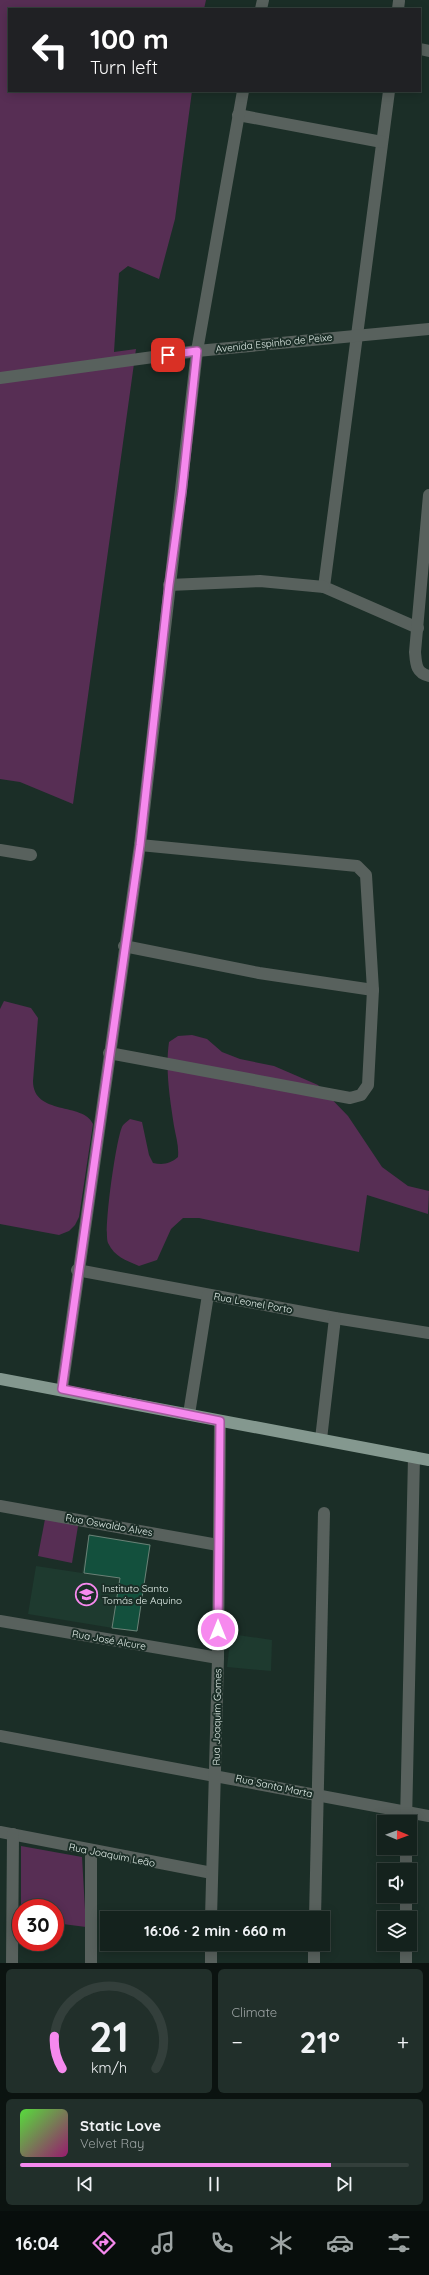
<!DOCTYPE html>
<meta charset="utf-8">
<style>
:root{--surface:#14221d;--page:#212f2a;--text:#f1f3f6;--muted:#9da4a4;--line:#333f3b;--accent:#f689ee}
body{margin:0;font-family:Quicksand,sans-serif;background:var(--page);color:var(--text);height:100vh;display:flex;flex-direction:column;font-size:15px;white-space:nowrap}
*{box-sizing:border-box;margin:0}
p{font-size:13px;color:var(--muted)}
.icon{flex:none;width:22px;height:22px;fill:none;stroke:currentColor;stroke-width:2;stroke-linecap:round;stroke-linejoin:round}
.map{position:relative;height:1963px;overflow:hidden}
.drawer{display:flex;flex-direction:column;gap:6px;padding:6px;background:#0b1310;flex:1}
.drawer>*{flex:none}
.top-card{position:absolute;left:8px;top:8px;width:413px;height:84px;border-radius:0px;box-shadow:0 2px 10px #0003,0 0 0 1px var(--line);background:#202124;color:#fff;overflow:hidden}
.needle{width:26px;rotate:91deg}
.controls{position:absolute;left:377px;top:1815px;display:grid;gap:8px}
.controls a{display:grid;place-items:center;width:40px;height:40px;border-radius:0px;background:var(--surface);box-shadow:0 2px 10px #0003,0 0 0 1px var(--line);font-size:20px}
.speed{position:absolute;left:12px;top:1899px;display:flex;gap:8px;font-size:20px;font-weight:700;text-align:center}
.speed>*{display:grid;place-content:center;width:52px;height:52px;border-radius:50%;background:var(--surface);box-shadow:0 2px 10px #0003,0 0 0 1px var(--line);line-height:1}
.speed .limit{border:6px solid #d22;background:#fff;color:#111}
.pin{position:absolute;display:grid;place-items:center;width:34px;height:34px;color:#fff;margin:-17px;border-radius:8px;box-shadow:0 2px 6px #0006}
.me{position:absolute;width:44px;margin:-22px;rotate:0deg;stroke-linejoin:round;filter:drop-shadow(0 0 3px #0008)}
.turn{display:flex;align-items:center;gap:14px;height:84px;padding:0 16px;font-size:18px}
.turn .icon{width:52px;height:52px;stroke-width:2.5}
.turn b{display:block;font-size:28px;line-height:34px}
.big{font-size:30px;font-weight:700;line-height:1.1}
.drawer .widget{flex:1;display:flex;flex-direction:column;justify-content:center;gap:6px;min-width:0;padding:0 14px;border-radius:6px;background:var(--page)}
.drawer .dial{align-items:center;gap:0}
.dial svg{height:104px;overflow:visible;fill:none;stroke:var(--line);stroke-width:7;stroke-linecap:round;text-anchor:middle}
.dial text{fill:var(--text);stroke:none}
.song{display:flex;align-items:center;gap:12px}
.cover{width:48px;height:48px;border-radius:6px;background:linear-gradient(135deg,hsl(110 70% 55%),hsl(320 70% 35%))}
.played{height:4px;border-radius:2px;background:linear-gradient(90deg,var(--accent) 80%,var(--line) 80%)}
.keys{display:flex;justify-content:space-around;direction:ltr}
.heat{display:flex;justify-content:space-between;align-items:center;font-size:22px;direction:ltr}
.drawer .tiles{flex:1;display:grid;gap:6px;grid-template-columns:1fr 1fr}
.widget:last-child{grid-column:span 2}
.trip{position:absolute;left:100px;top:1911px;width:230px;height:40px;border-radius:0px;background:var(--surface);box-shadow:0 2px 10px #0003,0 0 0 1px var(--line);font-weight:700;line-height:40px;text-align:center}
.dock{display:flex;height:64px;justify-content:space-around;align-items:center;background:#080e0c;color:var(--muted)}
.dock .icon{width:28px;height:28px}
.dock .selected{color:var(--accent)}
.dock b{font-size:18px;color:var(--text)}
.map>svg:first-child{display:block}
</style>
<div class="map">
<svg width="429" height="1963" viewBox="0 0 429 1963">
<rect width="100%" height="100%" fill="#1b2e27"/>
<g fill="#1e3a2f">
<polygon points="89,1534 151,1544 137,1632 28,1614 36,1566 82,1573"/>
<polygon points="231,1634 272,1640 271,1671 227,1667"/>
</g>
<g fill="#572e54">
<polygon points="0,0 206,0 204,9 9,9 9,91 192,91 175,219 159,279 128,266 119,273 114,352 136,349 73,804 20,782 0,779"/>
<path d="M 4,1001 L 31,1008 L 38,1018 L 33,1081 C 33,1116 84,1102 93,1124 L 79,1217 L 75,1225 L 69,1231 L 59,1235 L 0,1224 L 0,1009 Z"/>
<path d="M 192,1035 L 207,1039 L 222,1052 L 240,1059 L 274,1066 L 318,1085 L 348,1116 L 382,1167 L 408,1186 L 429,1191 L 428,1214 L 367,1195 L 359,1252 L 199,1218 L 183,1218 L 171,1229 L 157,1260 L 139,1266 C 125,1260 115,1257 108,1243 C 103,1232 116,1140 122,1127 C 123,1124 127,1122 130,1119 L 142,1122 L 149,1155 L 153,1163 C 163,1165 170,1164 178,1157 C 179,1146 176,1137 174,1126 C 170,1099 165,1070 169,1042 L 178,1036 Z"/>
<polygon points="45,1519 78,1526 72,1563 38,1556"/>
<polygon points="21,1846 82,1857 86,1927 55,1923 55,1908 21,1908 21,1920"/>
</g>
<polygon fill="#13503d" stroke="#6b8177" points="89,1535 150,1545 137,1631 112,1628 120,1578 84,1573"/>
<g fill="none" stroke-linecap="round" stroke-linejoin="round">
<g stroke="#58615d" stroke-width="12">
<polyline points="261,9 263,0"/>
<polyline points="398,9 399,1"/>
<polyline points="420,49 429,51"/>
<polyline points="389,91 324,587 418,628"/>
<polyline points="238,115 382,142"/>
<polyline points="0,378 197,351 429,329"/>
<path d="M 429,495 L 415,652 C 416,664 416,673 429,676"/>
<polyline points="169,585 260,581 324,587"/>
<polyline points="0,850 31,855"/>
<polyline points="124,946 259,973 373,990"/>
<polyline points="109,1053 350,1098 361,1095 368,1085 373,990 366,875 357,866 140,845"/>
<polyline points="77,1270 335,1318 429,1333"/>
<polyline points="62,1389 140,845 197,351 243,91"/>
<polyline points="189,1414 208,1295"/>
<polyline points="321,1439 335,1318"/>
<polyline points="0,1506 218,1545"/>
<polyline points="0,1621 218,1658"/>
<polyline points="0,1736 429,1816"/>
<polyline points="406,1822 414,1457"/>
<polyline points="0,1832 212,1873"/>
<polyline points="91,1851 91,1963"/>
<polyline points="406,1870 406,1848"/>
<polyline points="211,1918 218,1658 220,1421"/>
<polyline points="315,1918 324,1513"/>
<polyline points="406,1918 406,1896"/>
<polyline points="12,1963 13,1834"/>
<polyline points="211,1963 211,1944"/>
<polyline points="314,1963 314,1944"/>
<polyline points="406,1963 406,1944"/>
</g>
<polyline stroke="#84988f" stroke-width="12" points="0,1379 429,1460"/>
</g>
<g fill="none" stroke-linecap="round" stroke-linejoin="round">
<defs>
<polyline id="route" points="168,355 197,351 182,491 169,585 140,845 62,1389 220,1421 218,1630"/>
</defs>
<use href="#route" stroke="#a0599b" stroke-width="10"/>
<use href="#route" stroke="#f689ee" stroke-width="7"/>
</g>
<defs>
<symbol id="school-ring" viewBox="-11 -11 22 22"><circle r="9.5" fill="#1b2e27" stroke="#f689ee" stroke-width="1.5"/><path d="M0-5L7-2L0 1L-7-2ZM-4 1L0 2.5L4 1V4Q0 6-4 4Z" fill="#f689ee"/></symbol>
</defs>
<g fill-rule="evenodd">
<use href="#school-ring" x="74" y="1582" width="25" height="25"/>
</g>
<g text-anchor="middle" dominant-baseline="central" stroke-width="4" stroke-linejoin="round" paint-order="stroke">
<g font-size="10" fill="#e4f0eb" stroke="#1b2e27">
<text transform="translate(274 343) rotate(-6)">Avenida Espinho de Peixe</text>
<text transform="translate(253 1303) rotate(10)">Rua Leonel Porto</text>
<text transform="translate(109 1525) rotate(10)">Rua Oswaldo Alves</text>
<text transform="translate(109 1640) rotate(10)">Rua José Alcure</text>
<text transform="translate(217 1717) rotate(-89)">Rua Joaquim Gomes</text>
<text transform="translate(274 1786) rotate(12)">Rua Santa Marta</text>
<text transform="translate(112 1855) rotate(11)">Rua Joaquim Leão</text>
</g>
<g font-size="10" fill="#e4f0eb" stroke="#1b2e27" text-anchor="start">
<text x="102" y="1588">Instituto Santo<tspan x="102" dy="12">Tomás de Aquino</tspan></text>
</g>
</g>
</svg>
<div class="controls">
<a><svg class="needle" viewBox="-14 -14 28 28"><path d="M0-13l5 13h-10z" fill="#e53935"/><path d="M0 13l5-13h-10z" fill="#9da4a4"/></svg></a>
<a><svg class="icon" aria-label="sound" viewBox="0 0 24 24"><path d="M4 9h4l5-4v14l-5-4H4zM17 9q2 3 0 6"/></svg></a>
<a><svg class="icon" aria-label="layers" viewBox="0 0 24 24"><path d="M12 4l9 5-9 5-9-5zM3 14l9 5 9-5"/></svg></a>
</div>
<div class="speed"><div class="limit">30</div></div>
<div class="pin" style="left:168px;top:355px;background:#d93025"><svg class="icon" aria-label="arrive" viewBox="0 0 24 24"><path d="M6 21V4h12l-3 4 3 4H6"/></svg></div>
<svg class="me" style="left:218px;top:1630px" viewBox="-20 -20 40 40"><circle r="17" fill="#f689ee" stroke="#fff" stroke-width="3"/><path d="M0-11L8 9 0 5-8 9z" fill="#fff"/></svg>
<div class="trip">16:06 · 2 min · 660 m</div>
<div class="top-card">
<div class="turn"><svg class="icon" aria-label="left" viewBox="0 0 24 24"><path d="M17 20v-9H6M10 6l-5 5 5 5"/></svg><div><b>100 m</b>Turn left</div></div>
</div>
</div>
<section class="drawer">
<div class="tiles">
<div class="widget dial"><svg viewBox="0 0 100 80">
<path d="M14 69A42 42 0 1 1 86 69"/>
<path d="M14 69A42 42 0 0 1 8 44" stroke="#f689ee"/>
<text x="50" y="56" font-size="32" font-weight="700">21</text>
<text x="50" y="72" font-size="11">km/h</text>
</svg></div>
<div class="widget"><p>Climate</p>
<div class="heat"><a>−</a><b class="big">21°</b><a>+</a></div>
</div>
<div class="widget">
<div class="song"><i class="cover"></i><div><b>Static Love</b><p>Velvet Ray</p></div></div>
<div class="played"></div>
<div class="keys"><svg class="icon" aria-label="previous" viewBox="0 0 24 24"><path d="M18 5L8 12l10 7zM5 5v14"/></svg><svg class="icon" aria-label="pause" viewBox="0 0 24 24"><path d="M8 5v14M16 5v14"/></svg><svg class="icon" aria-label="next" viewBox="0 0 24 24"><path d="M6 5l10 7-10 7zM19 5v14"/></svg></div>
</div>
</div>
</section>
<nav class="dock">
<b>16:04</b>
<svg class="icon selected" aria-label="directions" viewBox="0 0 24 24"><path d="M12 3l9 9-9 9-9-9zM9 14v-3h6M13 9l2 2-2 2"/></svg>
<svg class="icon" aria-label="music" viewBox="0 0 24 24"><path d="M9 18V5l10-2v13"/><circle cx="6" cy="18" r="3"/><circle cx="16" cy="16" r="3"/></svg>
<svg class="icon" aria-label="phone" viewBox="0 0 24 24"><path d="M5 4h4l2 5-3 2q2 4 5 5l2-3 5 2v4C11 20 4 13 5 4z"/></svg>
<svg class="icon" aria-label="climate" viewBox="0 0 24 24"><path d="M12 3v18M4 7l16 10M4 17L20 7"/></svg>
<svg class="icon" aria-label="car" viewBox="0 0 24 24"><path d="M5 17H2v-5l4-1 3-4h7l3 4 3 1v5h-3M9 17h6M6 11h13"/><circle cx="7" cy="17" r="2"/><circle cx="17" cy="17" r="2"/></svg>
<svg class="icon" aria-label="filters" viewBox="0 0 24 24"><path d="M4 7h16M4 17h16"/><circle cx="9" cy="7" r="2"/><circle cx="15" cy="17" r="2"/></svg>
</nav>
